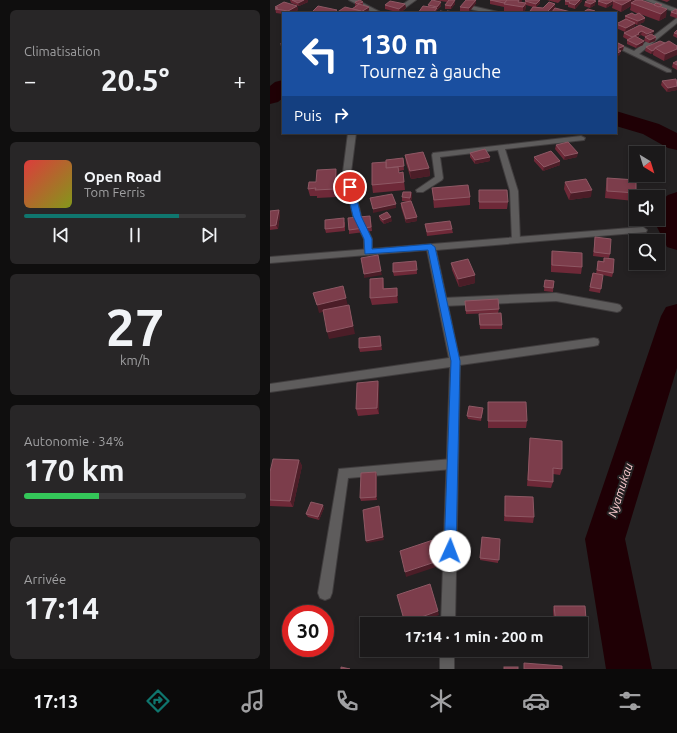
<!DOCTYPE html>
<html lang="fr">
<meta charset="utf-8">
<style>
:root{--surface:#1b191a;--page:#282627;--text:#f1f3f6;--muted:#a0a0a2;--line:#393839;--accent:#0f766e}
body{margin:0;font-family:Ubuntu,sans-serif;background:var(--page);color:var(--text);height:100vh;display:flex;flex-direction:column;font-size:15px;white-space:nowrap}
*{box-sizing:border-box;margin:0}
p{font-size:13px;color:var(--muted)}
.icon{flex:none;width:22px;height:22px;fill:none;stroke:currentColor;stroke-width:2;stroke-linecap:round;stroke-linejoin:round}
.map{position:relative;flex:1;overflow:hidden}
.drawer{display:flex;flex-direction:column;gap:10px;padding:10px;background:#0f0e0e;width:270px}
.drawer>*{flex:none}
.top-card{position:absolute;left:12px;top:12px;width:335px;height:122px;border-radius:0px;box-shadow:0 2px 6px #0003,0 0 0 1px var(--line);background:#1a4fa0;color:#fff;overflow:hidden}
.needle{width:26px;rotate:142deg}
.controls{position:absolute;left:359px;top:146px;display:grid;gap:8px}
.controls a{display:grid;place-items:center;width:36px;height:36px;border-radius:0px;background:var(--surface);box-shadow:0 2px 6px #0003,0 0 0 1px var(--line);font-size:20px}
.speed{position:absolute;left:12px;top:605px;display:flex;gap:8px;font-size:20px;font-weight:700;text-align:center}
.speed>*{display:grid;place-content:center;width:52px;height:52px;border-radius:50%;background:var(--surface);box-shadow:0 2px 6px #0003,0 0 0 1px var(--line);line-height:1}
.speed .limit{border:6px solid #d22;background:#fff;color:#111}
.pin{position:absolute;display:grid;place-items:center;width:34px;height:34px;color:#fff;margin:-17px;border:2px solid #fff;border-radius:50%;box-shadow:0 1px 4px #0007}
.me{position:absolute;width:44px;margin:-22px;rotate:2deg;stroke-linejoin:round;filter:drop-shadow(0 0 3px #0008)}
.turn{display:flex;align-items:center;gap:14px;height:84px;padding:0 12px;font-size:18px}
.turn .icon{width:52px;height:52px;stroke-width:2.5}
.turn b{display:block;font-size:28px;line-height:34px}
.then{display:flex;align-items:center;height:38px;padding:0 12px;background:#0003;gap:8px;font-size:15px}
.big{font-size:30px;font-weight:700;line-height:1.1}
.drawer .widget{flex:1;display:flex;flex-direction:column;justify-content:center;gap:6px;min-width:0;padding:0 14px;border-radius:6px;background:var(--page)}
.drawer .dial{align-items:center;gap:0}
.dial b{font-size:52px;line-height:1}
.song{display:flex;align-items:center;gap:12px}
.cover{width:48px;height:48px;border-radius:6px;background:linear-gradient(135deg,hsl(0 70% 55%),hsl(70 70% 35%))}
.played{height:4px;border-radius:2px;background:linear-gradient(90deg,var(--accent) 70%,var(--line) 70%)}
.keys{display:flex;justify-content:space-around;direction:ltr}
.heat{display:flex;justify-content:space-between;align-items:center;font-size:22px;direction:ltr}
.charge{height:6px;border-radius:3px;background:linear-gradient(90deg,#34c759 34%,var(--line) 0)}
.trip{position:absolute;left:90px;top:617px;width:228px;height:40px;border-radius:0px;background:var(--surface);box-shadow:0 2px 6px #0003,0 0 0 1px var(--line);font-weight:700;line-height:40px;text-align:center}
.menu{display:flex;height:64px;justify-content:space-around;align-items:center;background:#0b0a0a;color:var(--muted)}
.menu .icon{width:28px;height:28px}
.menu .active{color:var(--accent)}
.menu b{font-size:18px;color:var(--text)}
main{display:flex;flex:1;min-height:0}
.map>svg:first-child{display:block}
</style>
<main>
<section class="drawer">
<div class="widget"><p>Climatisation</p>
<div class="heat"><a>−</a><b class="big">20.5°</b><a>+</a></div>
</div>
<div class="widget">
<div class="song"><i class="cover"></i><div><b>Open Road</b><p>Tom Ferris</p></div></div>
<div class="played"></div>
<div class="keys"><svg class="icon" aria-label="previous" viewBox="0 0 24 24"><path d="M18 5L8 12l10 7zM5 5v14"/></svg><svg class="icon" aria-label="pause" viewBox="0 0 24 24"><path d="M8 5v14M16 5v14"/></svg><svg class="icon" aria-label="next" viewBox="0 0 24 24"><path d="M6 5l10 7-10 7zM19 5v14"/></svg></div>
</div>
<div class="widget dial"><b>27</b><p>km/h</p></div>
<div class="widget"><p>Autonomie · 34%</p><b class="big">170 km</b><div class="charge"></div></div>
<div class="widget"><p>Arrivée</p><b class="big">17:14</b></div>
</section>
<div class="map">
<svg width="407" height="669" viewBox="0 0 407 669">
<rect width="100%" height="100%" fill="#242122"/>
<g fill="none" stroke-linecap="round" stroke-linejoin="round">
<g fill="#1f0005" fill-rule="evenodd">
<polygon points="13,80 13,98 8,102 0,104 0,86 5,82"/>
<polygon points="346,111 389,124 407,133 407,150 398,148 373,134 346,126"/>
<polygon points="407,192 407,250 397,247 383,219 388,219 388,203 398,195"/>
<polygon points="407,304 407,368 355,539 382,669 336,669 315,539 391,316 396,307"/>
</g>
<defs>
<g id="lane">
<polygon points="202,6 228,12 229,13 217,13 200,9 199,8"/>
<polygon points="78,133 86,133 81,172 91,216 102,239 102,252 98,255 94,252 94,239 83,216 73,172"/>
<polygon points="311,136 315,138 314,140 235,149 248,191 250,240 249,242 246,243 242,240 240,191 228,150 170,157 173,178 172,180 153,192 147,192 146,190 165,177 162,155 163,153"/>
<polygon points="286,293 347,304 350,305 352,308 350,311 347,312 286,301 173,306 168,302 173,298"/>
<polygon points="182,459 186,460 188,464 186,468 182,469 78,478 62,593 60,598 55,600 50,598 48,593 69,469"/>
</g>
<g id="street">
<polygon points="79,0 87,0 112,13 104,13"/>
<polygon points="139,0 146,0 128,13 121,13"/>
<polygon points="375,0 383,0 407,9 407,13"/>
<polygon points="407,18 407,23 369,54 401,70 401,72 397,72 346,47 346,43 364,51"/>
<polygon points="373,227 377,230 376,232 166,250 189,357 324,338 328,339 329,342 328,345 324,346 190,365 185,624 171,624 180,367 0,392 0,384 179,358 157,250 0,263 0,257"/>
<rect x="170" y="650" width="14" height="19"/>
</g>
</defs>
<use href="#lane" stroke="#403d3e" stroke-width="2"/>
<use href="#street" stroke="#403d3e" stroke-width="2"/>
<use href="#lane" fill="#5e5c5c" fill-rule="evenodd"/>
<use href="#street" fill="#5e5c5c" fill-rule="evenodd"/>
</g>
<g fill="#6e2938">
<polygon points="20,0 38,0 38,2 29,6 21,3"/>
<polygon points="164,0 185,0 185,4 181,9 175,9 175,5 177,2"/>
<polygon points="196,0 206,0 206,3 199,12 190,11 190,7"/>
<polygon points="220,0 255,3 255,1 270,3 266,7 273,8 285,8 279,13 254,13 260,13 260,11 263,7 256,5 255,11 254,13 244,13 234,11 234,7 220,4"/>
<polygon points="277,0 291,0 288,3"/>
<polygon points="296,0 312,0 312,1 305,9 298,7 298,5 295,5 295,1"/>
<polygon points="371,0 391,7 396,17 389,21 370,14 375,18 374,22 367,25 365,24 365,26 355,32 346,28 346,24 355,19 355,16 365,15 368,14 360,10 361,6 351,12 342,8 343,4 336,8 328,5 328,1"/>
<polygon points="391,0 400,0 397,2"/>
<polygon points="85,2 93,2 93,5 99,10 96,13 42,13 42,12 67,13 82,9 86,6 85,6"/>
<polygon points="171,2 171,6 167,10 166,13 148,13 158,6 158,5"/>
<polygon points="315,2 325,5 320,8 314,6"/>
<polygon points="135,4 136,8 130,13 115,9 115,5"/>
<polygon points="27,6 28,10 23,13 13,13 13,14 6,13 5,7"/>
<polygon points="407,10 407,18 406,18 400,16 401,12"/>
<polygon points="370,25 383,35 386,37 385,41 379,43 374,41 375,37 371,35 369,36 368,38 373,45 366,48 357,44 357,40 358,40 353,37 354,33"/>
<polygon points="407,30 407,38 403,36 404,33"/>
<polygon points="395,43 407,46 394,61 383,55 383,54 381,54 375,51 376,47"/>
<polygon points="407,61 407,70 402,67 403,63"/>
<polygon points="407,80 407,90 397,92 391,85 392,81"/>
<polygon points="286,145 307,157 294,160 285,149"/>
<polygon points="200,153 220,161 205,164 200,157"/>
<polygon points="135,155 159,168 160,176 141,179 136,163"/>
<polygon points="264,157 290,165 273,171 264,161"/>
<polygon points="133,158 134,170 129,171 129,173 133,172 135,190 103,193 102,185 116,162"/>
<polygon points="68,177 67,197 47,198 47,196 40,196 38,189 46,182"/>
<polygon points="337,178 366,193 364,201 335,198 336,186"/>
<polygon points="295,182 321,197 299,200 294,189"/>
<polygon points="162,188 200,197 200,205 164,208"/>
<polygon points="209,190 238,202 237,209 209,209"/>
<polygon points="141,192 142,196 141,201 147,217 147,221 136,223 131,207 131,203 138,202 132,201 132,197"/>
<polygon points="9,210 10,214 8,229 0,230 0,211"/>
<polygon points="109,216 122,221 114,224 110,220"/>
<polygon points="101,220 102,231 79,234 79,230"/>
<polygon points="75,222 75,231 56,233 55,229"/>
<polygon points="155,224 182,229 183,233 157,236"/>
<polygon points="325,237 340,254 339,258 323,256"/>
<polygon points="282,251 312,267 311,274 281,272 281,259"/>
<polygon points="334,258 343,273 342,277 333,275 330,293 319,291 323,273 326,274 328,261 333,261"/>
<polygon points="146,261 147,274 124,276 123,272"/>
<polygon points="181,263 205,275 205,283 189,287 182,270"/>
<polygon points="113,278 114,288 127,288 128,303 102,305 100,298"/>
<polygon points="275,280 284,281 283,292 274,291"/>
<polygon points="195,301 229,309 228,313 196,314"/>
<polygon points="209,318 232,325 232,329 210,329"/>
<polygon points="110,336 112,350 90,352 89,348"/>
<polygon points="108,381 109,388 109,414 88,416 86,409"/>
<polygon points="218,402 257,421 256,428 218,428"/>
<polygon points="213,411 211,421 198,419 197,416"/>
<polygon points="260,438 292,469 290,475 283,474 283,482 281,488 257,486"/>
<polygon points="29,460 32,466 23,507 0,506 0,472"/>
<polygon points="107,475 107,500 91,501 90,498"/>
<polygon points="235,496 264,517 263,523 234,521"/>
<polygon points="54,508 49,520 38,517 36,514"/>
<polygon points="212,537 230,539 228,563 210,560"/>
<polygon points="284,606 315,606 317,632 315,636 311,636 311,624 284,624 283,610"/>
</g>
<g fill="#4b1d27">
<polygon points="34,0 38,0 38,2 29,6 28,3"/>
<polygon points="185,0 185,4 181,9 181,6"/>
<polygon points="206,0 206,3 199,12 199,8"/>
<polygon points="249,0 252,0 252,3 248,2"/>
<polygon points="270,0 270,3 266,7 266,4"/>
<polygon points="310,0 312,0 312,1 305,9 305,5"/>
<polygon points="344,0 349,0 343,1 343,4 336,8 337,4"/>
<polygon points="361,0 366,0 361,3 361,6 351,12 352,5"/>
<polygon points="326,1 325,5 320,8 321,4"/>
<polygon points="171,2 171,6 167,10 167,7"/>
<polygon points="256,3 255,11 254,13 253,13 253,7"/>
<polygon points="135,4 136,8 130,13 129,9"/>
<polygon points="285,4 285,8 279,13 276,13"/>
<polygon points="27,6 28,10 23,13 18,13 18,11"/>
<polygon points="99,7 99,10 96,13 91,13 91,12"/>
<polygon points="167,8 167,11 166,13 163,13"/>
<polygon points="397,9 396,17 389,21 391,14"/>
<polygon points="375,18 374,22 367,25 368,21"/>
<polygon points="365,23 365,26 355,32 356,28"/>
<polygon points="372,31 371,35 369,36 368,37 361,41 362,37"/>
<polygon points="384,31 383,35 376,38 377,34"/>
<polygon points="386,37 385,41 379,43 380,40"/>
<polygon points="374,41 373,45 366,48 367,45"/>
<polygon points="354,46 353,50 346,53 347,49"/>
<polygon points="407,49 407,55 394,61 395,54"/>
<polygon points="384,50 383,54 381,54 382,51"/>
<polygon points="351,51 350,55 346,57 346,54"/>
<polygon points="407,86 407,90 397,92 398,88"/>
<polygon points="308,153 307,157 294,160 295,156"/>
<polygon points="220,157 220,161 205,164 205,160"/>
<polygon points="290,161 290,165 273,171 274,167"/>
<polygon points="159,168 160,176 141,179 140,171"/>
<polygon points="66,169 68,177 67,197 65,189"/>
<polygon points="322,190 321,197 299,200 301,193"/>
<polygon points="141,192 142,196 141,202 140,198"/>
<polygon points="126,204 126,208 103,213 103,209"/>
<polygon points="9,210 10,214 8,229 6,225"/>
<polygon points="121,217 122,221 114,224 113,220"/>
<polygon points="147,217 147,221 136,223 136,219"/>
<polygon points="111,271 112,275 94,278 94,274"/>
<polygon points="205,275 205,283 189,287 188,279"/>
<polygon points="127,288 128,295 128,303 127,296"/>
<polygon points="76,298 78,306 49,313 47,305"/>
<polygon points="79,305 85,334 59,339 57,332"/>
<polygon points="108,381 109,388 109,414 107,408"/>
<polygon points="29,460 32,466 23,507 20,501"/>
<polygon points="106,472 107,475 107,500 106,497"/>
<polygon points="53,505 54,508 49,520 48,517"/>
<polygon points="109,506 114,540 97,543 96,541"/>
<polygon points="168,561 169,566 136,577 135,572"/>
<polygon points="168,611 169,615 145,624 135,624 135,623"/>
</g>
<g fill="#7c3d4b" stroke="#8e5864">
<polygon points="22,0 34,0 28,3"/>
<polygon points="90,0 93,2 87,4 85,2"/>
<polygon points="162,0 171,2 167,7 158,5"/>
<polygon points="179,0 185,0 181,6 175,5"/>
<polygon points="196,0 206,0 199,8 190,7"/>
<polygon points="220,0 237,0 234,3"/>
<polygon points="237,0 249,0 248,2 256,3 253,7 234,4"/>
<polygon points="256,0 270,0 266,4 255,1"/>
<polygon points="296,0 310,0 305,5 299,3 300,2 295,1"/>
<polygon points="318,0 323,0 326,1 321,4 315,2"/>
<polygon points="331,0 344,0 337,4 328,1"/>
<polygon points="345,0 361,0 352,5 343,1"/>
<polygon points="366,0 371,0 397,9 391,14 361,3"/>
<polygon points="120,1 135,4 129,9 115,5"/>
<polygon points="14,2 27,6 18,11 5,9 8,8 5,7"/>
<polygon points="279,2 285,4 276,13 271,13 260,11 263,7 273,8"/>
<polygon points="386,3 392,5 389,7 384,5"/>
<polygon points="89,4 99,7 91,12 91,11 82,9"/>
<polygon points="48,6 67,10 63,13 49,13 42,12"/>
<polygon points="153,6 167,8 163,13 148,13"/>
<polygon points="75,7 91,11 88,13 66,13"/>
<polygon points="285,8 301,12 300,13 281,13"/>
<polygon points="318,9 325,11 322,13 312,13"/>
<polygon points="406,9 407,10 407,14 401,12"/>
<polygon points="170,11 176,12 175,13 168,13"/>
<polygon points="177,11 190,13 176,13"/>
<polygon points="362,13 365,15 369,13 375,18 368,21 355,16"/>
<polygon points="356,19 365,23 356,28 346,24"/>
<polygon points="370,25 384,31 377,34 372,31 368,33 369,34 362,37 354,33"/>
<polygon points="407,30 407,34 404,33"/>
<polygon points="381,34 386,37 380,40 375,37"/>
<polygon points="365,36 374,41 367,45 357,40"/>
<polygon points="390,41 395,43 385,48 384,50 382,51 376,47"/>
<polygon points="399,41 407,46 407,49 395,54 385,48"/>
<polygon points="13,42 13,50 12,50 11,43"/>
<polygon points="348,43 354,46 347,49 351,51 346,54 346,44"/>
<polygon points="407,61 407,65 403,63"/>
<polygon points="406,79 407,86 398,88 392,81"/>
<polygon points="298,142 308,153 295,156 286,145"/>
<polygon points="215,149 220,157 205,160 200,153"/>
<polygon points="281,151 290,161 274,167 264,157"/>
<polygon points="153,152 159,168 140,171 135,155"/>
<polygon points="133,158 134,166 116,168 116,160"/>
<polygon points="116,162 116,168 128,167 129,173 133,172 134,182 102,185 102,163"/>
<polygon points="66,169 65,189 45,190 46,188 38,189 39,182 46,182 47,170"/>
<polygon points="337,178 366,180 366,193 337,191"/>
<polygon points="316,179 322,190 301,193 295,182"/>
<polygon points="198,185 200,197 164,200 162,188"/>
<polygon points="209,190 237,190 238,202 209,202"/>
<polygon points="133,192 141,192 140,198 132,197"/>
<polygon points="122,194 126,204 103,209 100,198"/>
<polygon points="141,201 147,217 136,219 131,203"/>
<polygon points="9,210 6,225 0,226 0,211"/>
<polygon points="117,212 121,217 113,220 109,216"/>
<polygon points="100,216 101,227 79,230 78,218"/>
<polygon points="74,218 74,227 55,229 55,220"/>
<polygon points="180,221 182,229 157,232 155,224"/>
<polygon points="325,237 341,239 340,254 324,252"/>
<polygon points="282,251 312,253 312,267 282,265"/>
<polygon points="108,255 111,271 94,274 91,258"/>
<polygon points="334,258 344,259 343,273 327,270 328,261 334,262"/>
<polygon points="198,259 205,275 188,279 181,263"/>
<polygon points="146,261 147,270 123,272 123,263"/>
<polygon points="323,273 333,275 331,289 320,287"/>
<polygon points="113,278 113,289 127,288 127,296 100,298 100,279"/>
<polygon points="275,280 284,281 283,288 274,287"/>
<polygon points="73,286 76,298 47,305 43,293"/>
<polygon points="228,299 229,309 196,311 195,301"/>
<polygon points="79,305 83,326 57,332 53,310"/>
<polygon points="231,313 232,325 210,325 209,314"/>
<polygon points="110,336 111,346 89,348 89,338"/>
<polygon points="108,381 107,408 86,409 87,383"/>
<polygon points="218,402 256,402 257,421 218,421"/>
<polygon points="199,406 213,408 211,418 197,416"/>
<polygon points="260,438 292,441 292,469 283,468 283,482 258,480"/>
<polygon points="3,459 29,460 20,501 0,500 0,472"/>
<polygon points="106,472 106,497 90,498 91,473"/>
<polygon points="235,496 263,497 264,517 235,516"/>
<polygon points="41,502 53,505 48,517 36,514"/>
<polygon points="109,506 113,537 96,541 93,510"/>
<polygon points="212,537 230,539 229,560 210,558"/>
<polygon points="163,540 168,561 135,572 130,551"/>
<polygon points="160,584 168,611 135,623 127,595"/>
<polygon points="284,606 315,606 317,632 311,632 311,624 286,624"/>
<polygon points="254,663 292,666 292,669 254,669"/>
<polygon points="71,667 80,669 71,669"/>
<rect x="234" y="667" width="14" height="2"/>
</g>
<polygon fill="#1a73e8" stroke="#114b97" points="80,184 84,187 91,216 102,239 102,249 161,244 165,247 190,361 186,551 184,555 180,557 176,555 174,551 181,361 158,250 95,254 94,239 83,216 76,187"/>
<g text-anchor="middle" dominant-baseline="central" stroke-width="4" stroke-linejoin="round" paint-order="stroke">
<g font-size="12" font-style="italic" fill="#fcccd0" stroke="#242122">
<text transform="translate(350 490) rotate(-72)">Nyamukau</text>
</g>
</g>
</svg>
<div class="controls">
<a><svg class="needle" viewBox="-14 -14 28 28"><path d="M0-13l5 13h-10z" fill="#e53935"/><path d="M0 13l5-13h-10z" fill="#a0a0a2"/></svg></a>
<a><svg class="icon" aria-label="sound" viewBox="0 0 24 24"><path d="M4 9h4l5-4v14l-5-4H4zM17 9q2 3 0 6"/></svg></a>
<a><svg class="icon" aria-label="search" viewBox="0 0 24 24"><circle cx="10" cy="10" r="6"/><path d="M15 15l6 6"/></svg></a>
</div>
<div class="speed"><div class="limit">30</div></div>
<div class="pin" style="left:80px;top:187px;background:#d93025"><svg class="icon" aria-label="arrive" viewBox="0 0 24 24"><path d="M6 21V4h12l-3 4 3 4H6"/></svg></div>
<svg class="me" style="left:180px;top:551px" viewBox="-20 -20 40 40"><circle r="19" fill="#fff"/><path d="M0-13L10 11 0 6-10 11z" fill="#1a73e8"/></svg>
<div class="trip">17:14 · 1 min · 200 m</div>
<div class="top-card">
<div class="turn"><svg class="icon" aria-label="left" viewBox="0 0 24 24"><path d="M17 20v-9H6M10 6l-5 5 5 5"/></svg><div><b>130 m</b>Tournez à gauche</div></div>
<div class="then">Puis<svg class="icon" aria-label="right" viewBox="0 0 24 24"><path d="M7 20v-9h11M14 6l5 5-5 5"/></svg></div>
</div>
</div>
</main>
<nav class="menu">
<b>17:13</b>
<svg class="icon active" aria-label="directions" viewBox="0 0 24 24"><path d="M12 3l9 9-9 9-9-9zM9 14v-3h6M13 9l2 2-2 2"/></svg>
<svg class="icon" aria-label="music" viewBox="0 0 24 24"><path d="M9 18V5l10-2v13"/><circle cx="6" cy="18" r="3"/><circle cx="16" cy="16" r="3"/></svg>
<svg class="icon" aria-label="phone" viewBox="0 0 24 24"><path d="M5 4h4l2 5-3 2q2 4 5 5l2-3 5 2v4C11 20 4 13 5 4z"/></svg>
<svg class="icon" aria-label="climate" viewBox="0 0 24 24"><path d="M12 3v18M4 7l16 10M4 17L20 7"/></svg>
<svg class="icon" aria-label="car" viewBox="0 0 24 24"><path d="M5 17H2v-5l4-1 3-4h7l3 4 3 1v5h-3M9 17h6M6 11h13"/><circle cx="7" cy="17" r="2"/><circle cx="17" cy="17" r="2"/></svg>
<svg class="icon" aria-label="filters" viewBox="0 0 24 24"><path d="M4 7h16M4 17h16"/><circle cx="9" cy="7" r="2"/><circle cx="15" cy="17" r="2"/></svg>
</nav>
